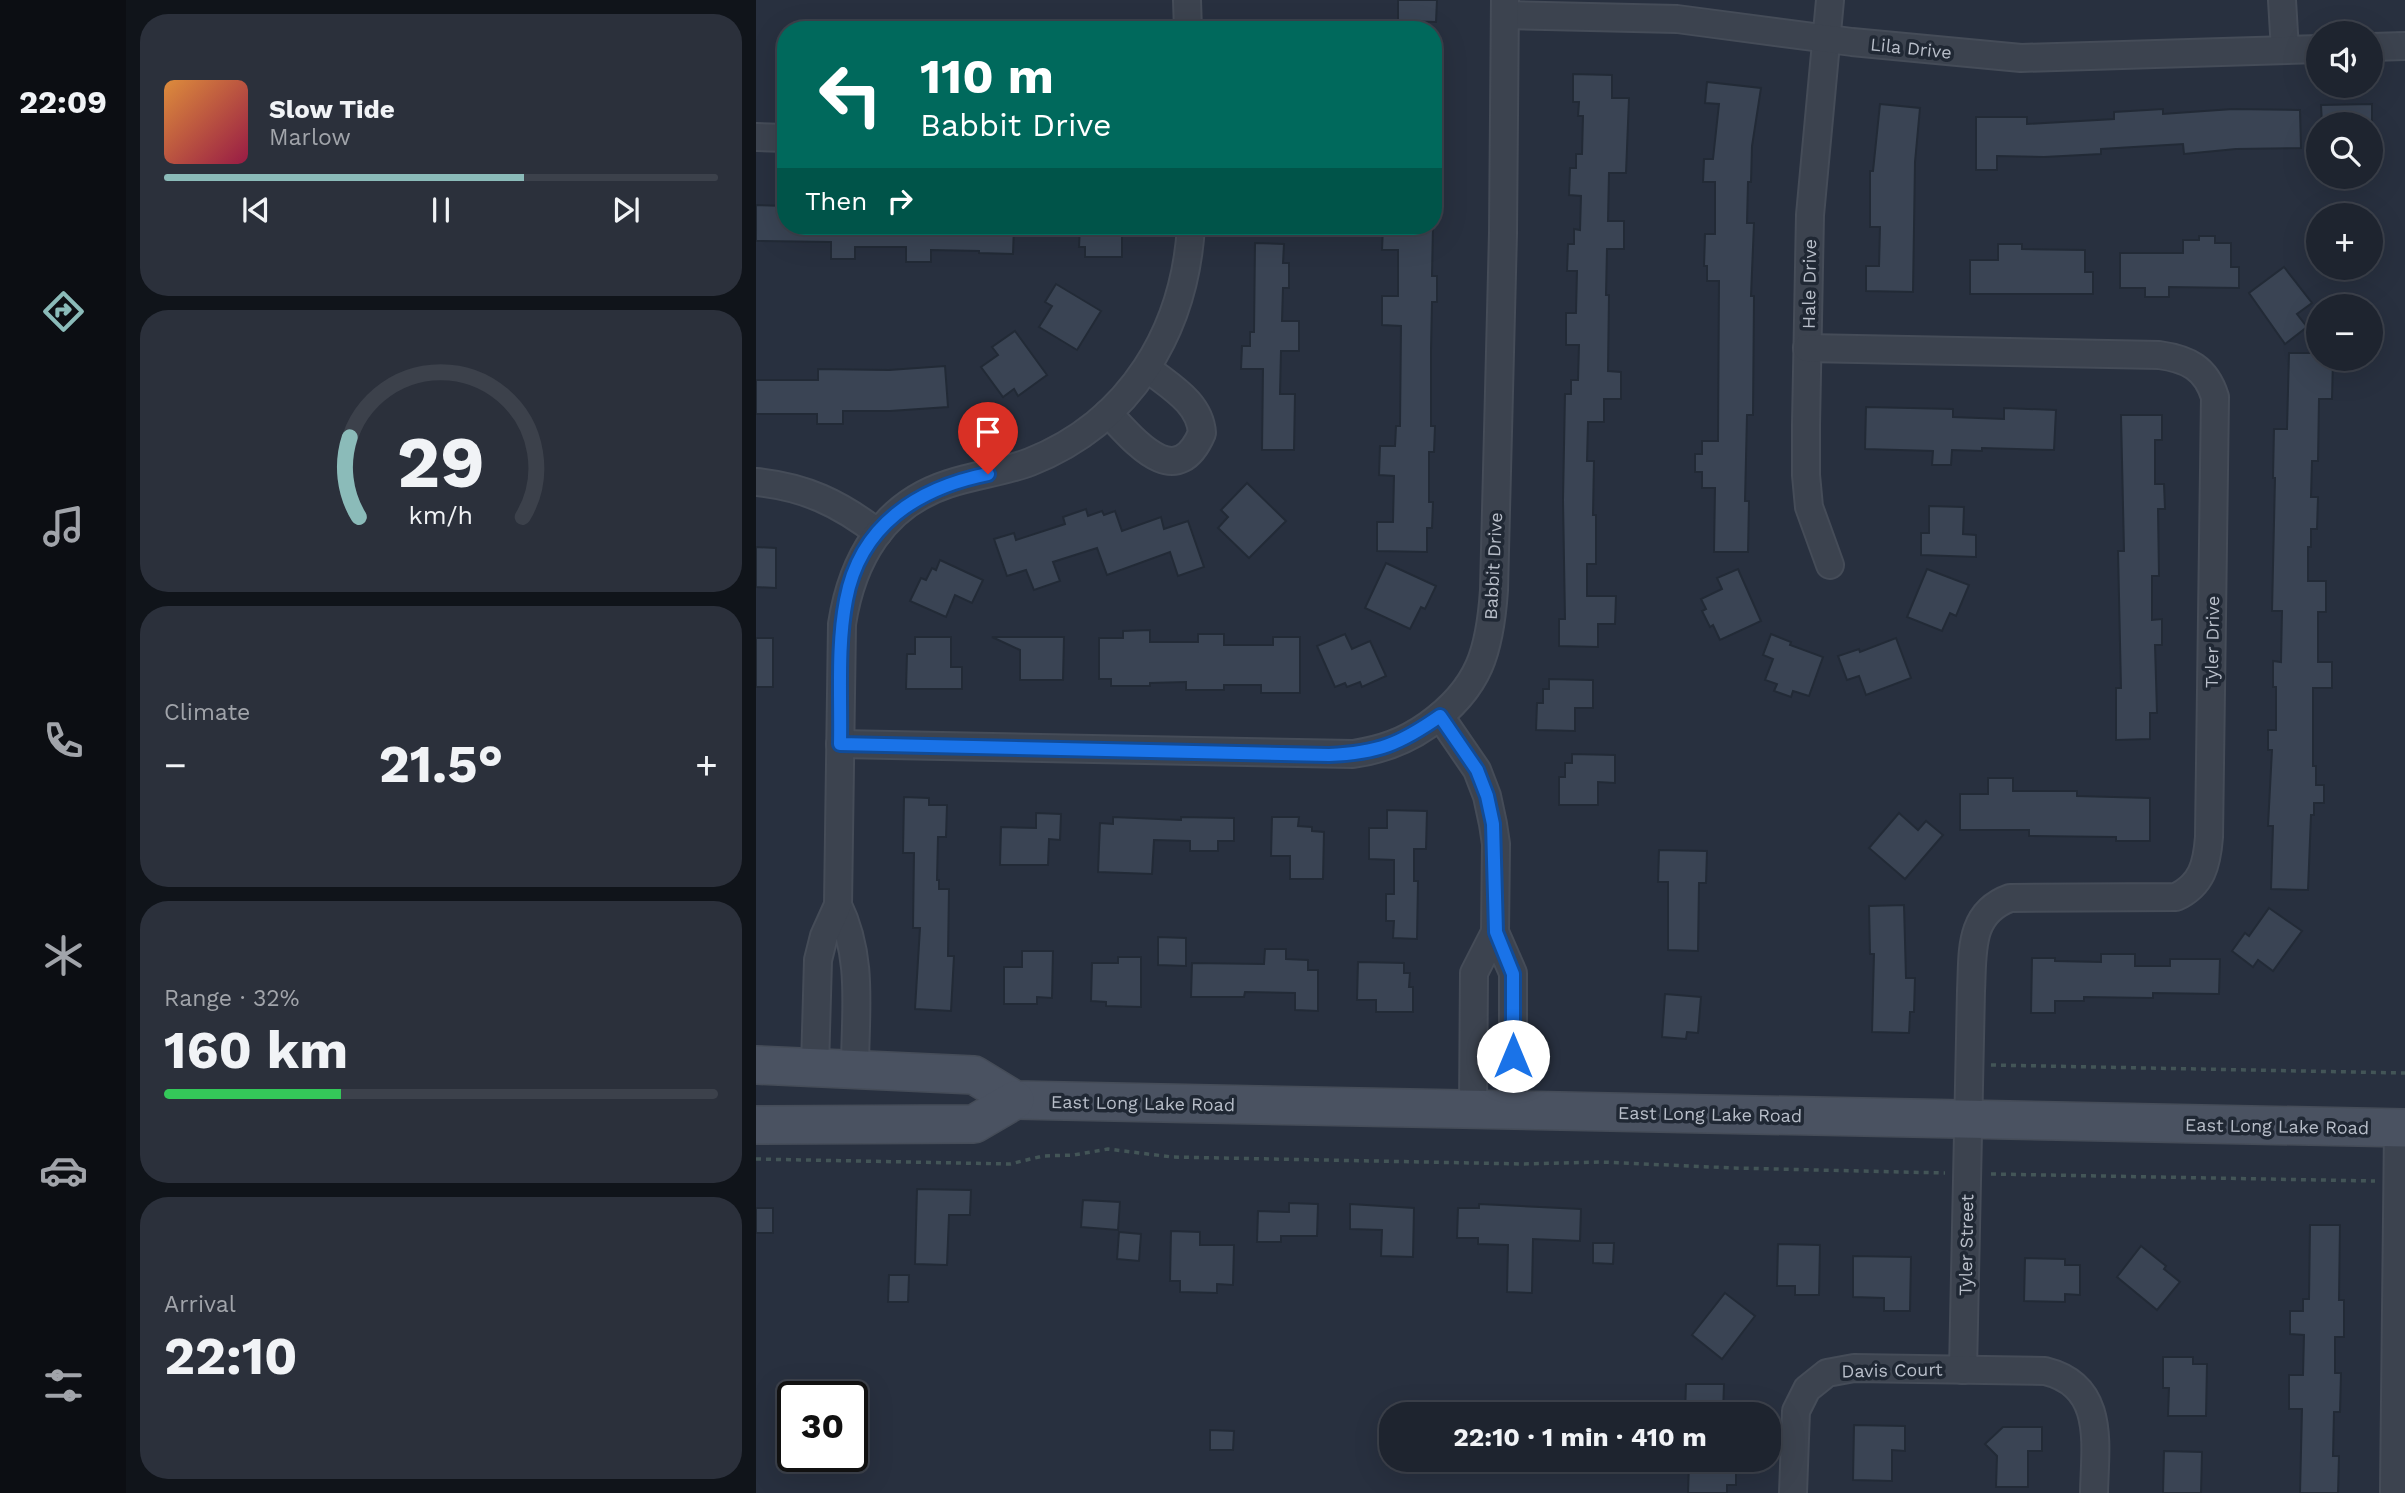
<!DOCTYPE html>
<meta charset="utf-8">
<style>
:root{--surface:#1e242f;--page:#2b303b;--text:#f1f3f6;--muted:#a1a4aa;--line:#3c414b;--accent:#8bbbb9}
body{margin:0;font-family:"Work Sans",sans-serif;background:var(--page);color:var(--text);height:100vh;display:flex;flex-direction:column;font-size:26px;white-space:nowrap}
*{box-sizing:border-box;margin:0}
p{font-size:23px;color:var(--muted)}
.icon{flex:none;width:38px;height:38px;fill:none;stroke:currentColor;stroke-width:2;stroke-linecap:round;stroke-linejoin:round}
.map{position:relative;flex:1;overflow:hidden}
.sheet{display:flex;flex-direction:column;gap:14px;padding:14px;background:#10141a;width:630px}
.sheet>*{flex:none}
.guide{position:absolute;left:21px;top:21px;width:665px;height:214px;border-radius:28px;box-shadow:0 7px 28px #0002,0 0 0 2px var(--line);background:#00695c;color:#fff;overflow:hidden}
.fabs{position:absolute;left:1550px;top:21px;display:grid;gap:14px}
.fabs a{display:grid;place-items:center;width:77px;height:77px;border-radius:50%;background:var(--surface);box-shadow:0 7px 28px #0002,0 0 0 2px var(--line);font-size:35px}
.speed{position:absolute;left:21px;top:1381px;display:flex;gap:14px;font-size:35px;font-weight:700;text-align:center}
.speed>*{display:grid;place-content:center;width:91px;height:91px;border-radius:50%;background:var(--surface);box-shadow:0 7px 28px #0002,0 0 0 2px var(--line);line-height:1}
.speed .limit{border:4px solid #111;border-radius:10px;background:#fff;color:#111}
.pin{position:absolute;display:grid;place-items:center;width:60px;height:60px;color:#fff;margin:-72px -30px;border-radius:50% 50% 50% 0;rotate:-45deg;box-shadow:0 0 7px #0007}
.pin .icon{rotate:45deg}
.me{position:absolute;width:77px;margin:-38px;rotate:0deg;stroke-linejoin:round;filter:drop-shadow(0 0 5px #0008)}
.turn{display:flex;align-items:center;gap:24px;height:147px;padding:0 28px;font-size:32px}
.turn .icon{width:91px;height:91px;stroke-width:2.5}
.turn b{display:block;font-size:49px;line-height:60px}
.then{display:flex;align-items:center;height:66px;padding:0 28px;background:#0003;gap:14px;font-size:26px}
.big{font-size:52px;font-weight:700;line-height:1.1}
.sheet .tile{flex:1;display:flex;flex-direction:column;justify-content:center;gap:10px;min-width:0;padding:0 24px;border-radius:28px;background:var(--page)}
.sheet .dial{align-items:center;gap:0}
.dial svg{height:182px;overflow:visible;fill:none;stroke:var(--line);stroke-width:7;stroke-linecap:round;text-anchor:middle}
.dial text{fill:var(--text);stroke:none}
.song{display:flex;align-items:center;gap:21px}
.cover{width:84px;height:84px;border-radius:10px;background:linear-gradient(135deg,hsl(30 70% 55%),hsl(340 70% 35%))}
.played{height:7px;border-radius:4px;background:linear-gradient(90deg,var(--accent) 65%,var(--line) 65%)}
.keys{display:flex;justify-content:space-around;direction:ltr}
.heat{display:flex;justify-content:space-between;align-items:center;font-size:38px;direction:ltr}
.charge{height:10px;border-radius:5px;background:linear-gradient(90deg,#34c759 32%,var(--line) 0)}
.trip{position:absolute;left:623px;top:1402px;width:402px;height:70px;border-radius:28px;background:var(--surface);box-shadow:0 7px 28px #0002,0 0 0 2px var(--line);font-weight:700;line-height:70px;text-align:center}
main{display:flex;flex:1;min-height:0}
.tabs{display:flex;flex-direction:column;width:126px;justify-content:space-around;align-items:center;background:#0c0e13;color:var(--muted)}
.tabs .icon{width:49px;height:49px}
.tabs .on{color:var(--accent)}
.tabs b{font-size:32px;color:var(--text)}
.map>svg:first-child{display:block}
</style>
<main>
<nav class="tabs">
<b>22:09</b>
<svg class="icon on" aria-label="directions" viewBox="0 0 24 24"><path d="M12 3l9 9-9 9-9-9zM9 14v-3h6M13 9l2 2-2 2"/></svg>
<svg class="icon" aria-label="music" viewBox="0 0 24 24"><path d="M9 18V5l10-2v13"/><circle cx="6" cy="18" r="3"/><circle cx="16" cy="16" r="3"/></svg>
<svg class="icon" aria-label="phone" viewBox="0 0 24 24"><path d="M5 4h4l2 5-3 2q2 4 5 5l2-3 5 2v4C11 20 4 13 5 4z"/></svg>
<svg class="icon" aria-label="climate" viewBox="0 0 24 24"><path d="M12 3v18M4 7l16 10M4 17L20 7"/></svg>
<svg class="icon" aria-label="car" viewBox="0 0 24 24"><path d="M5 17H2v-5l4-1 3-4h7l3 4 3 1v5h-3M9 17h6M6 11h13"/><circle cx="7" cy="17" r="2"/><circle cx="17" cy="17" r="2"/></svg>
<svg class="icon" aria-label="filters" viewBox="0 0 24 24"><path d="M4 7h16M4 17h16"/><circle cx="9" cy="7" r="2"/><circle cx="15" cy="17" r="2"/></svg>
</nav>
<section class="sheet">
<div class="tile">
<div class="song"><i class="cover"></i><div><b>Slow Tide</b><p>Marlow</p></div></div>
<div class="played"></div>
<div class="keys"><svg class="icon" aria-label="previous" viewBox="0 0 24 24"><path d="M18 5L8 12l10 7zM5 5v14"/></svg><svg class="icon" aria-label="pause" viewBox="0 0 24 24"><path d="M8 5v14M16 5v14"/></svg><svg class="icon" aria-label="next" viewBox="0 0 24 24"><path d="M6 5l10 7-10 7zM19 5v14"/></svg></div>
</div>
<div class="tile dial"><svg viewBox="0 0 100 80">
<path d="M14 69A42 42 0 1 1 86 69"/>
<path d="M14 69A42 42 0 0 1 10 34" stroke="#8bbbb9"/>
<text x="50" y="56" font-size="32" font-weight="700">29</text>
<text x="50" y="72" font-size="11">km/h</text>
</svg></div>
<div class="tile"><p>Climate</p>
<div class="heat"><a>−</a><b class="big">21.5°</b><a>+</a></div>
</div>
<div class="tile"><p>Range · 32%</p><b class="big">160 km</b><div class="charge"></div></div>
<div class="tile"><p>Arrival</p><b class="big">22:10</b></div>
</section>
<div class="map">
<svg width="1649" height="1493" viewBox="0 0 1649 1493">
<rect width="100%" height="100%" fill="#28303f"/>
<g fill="#3a4454" stroke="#222a36" stroke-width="2">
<polygon points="642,0 681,0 680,22 642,21"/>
<polygon points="817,74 856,75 856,98 873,98 870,173 853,173 852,221 868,221 868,249 851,249 850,295 853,295 852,371 865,372 865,399 848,399 848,422 832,422 831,461 838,461 837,515 840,515 840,564 831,564 831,596 860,596 859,624 842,624 842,647 803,646 803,619 809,619 807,500 809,394 815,394 815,380 822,380 823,345 810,345 810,313 820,313 821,271 811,271 812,244 818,244 818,229 824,230 825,196 813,195 814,168 820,168 820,154 826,154 827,116 822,116 823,102 817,102"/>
<polygon points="951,82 1005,88 996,146 995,182 992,182 991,223 998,223 995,296 998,296 997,415 991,415 989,501 993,501 992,552 958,552 959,488 946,488 946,472 939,472 939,454 946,454 946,441 962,441 963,281 951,281 951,266 948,266 949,234 959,234 959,182 947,182 948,159 957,159 963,104 949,103"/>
<polygon points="1124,104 1164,108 1159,162 1157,292 1110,291 1110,266 1123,266 1124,227 1114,227 1114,171 1117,171"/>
<polygon points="1616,104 1616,124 1566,124 1565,105"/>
<polygon points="1407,109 1407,114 1477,109 1544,110 1545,148 1480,149 1428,154 1427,144 1345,149 1345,154 1288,157 1241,156 1241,170 1220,170 1220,117 1271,117 1271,124 1358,119 1358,112"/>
<polygon points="0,205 30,206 30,226 258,226 257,254 223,253 223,251 175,250 175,262 150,262 150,247 99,247 99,259 75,259 75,242 0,241"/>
<polygon points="324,226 366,226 366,257 329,257 329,247 323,247"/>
<polygon points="627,226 677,226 676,276 681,276 681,302 676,302 675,350 675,426 679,426 678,452 673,452 673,502 677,502 676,528 671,528 671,552 621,551 621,522 637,522 638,476 623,475 624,446 639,446 640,426 644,426 645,326 626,325 626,296 642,296 642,250 626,250"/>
<polygon points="1443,236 1459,236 1459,243 1475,243 1475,267 1483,267 1483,288 1413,287 1413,297 1389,297 1389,288 1364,288 1364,253 1427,253 1427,240 1443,240"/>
<polygon points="499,243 528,244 527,263 533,263 533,288 527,288 526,321 543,321 543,351 525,351 524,394 539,394 538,450 506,450 507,369 485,369 486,346 494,346 494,332 498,332"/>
<polygon points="1242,244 1266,244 1266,249 1329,250 1329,272 1337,272 1337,294 1214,294 1214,260 1242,260"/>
<polygon points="1528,267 1556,303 1541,314 1551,327 1529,344 1493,293"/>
<polygon points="300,284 345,311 321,350 283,327 296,306 289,302"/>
<polygon points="259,331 291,375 262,396 258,389 247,397 225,367 242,355 236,347"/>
<polygon points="1533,353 1563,353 1563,359 1577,359 1576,399 1563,399 1562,461 1556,461 1555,497 1562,497 1561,529 1555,529 1555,547 1552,547 1552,581 1570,581 1570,612 1562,612 1562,662 1576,662 1576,688 1557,688 1557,766 1560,766 1560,785 1568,785 1568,803 1558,803 1558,815 1555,815 1552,890 1515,889 1517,826 1512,826 1516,750 1512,750 1512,730 1520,730 1520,687 1517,687 1517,661 1525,662 1526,611 1516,611 1519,478 1517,478 1518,429 1531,429"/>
<polygon points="189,366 192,407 134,411 87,411 87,424 61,424 61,414 0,414 0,380 62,380 62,369 133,370"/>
<polygon points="1110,407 1197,409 1197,417 1248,419 1248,408 1300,410 1298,450 1226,448 1226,451 1196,450 1195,465 1176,465 1177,451 1109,449"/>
<polygon points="1365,415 1406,415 1406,440 1399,440 1399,484 1408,484 1409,509 1402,509 1403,576 1396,576 1396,620 1406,619 1406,645 1399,645 1401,713 1394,713 1394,739 1360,740 1360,688 1365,688 1362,551 1368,551"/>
<polygon points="491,483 530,521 493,558 462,528 472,517 465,510"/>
<polygon points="1173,506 1208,507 1207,534 1220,535 1220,557 1165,555 1165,533 1173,533"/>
<polygon points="330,509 332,516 346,511 348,515 359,511 366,531 405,517 408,529 432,521 448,567 422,576 414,552 351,575 341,548 297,562 304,581 278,590 270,570 251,576 238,539 258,533 260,540 309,524 307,517"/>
<polygon points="0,547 20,548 20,588 0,587"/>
<polygon points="184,560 227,580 216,603 199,595 190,617 154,601 165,578 170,580 176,568 180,570"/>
<polygon points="630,563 680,586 669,609 665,607 654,629 609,608"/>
<polygon points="982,569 1005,621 964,640 957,625 954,627 946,611 950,609 945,599 966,589 961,578"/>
<polygon points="1171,569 1213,585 1200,616 1194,613 1186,631 1151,617"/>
<polygon points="394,630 394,642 442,642 442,634 468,634 468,645 517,645 517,637 544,637 544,693 505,693 505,685 468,685 468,690 430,690 430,682 394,683 394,686 355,686 355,679 343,679 343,638 367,638 367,631"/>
<polygon points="589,634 596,649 614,641 630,676 606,687 604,682 591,687 589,683 579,687 561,646"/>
<polygon points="1015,634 1035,642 1034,645 1067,657 1053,696 1037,691 1035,697 1018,691 1021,684 1009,680 1017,659 1007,655"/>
<polygon points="159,637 195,637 195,667 206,667 206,689 150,689 151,654 159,654"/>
<polygon points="236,637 308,637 307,680 264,680 264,650"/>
<rect x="0" y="638" width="17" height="49"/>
<polygon points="1140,638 1155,678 1110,695 1103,676 1091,680 1082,656 1103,649 1104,652"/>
<polygon points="793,679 837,680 837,708 819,708 819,731 780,730 781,703 787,703 787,689 793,689"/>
<polygon points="816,754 859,755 859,783 842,782 842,805 803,805 803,777 809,777 809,763 816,763"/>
<polygon points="1232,778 1257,778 1257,791 1321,791 1321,796 1394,798 1394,841 1360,841 1360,837 1273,836 1273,830 1204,830 1204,794 1232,794"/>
<polygon points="148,797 173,798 173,805 191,805 190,837 182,837 181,880 183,880 183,889 193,889 192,956 198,956 195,1011 159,1009 164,928 157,928 158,853 147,853"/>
<polygon points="631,810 671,811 670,849 658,849 658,881 662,881 661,939 637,938 638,921 630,921 630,894 638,894 638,860 613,859 613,828 631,828"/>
<polygon points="280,813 305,814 304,840 293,839 292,865 244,865 245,827 280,828"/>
<polygon points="1143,813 1162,830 1170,821 1187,835 1149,879 1113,848"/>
<polygon points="357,817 425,820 425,817 478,818 478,841 462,841 462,851 434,851 434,841 398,840 396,874 342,872 344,823 357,824"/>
<polygon points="516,817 543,817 542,826 556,827 556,831 568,832 567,879 534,879 534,856 515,856"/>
<polygon points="903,850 951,851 950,883 943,883 942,951 912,950 912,882 902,882"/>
<polygon points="1148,905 1150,978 1159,978 1158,1012 1154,1012 1153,1033 1116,1032 1118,954 1114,954 1113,906"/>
<polygon points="1513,908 1546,931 1517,971 1502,960 1497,967 1476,951 1489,933 1493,936"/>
<polygon points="402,937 430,938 430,966 402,965"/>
<polygon points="509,949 530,949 530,959 552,960 552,970 562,970 562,1011 539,1010 539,993 489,992 488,997 435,997 436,963 508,964"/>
<polygon points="266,951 297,951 296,998 281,997 281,1004 248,1004 248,967 266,967"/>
<polygon points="1345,954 1379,954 1379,966 1414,966 1414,959 1464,959 1463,994 1397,993 1397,998 1328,997 1328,1001 1299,1001 1299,1013 1275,1013 1276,958 1299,958 1299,961 1345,962"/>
<polygon points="362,957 385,957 385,1007 350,1006 350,1002 335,1001 336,963 362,963"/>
<polygon points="602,962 648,963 648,973 654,973 653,987 657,987 657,1012 620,1012 620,1000 601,1000"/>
<polygon points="909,994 945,997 942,1033 931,1032 930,1039 906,1037"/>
<polygon points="161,1189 215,1190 214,1215 193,1215 191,1265 159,1264"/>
<polygon points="327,1200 364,1202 362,1230 325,1227"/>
<polygon points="533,1203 562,1204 561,1236 525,1236 525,1242 501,1242 502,1211 533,1212"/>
<polygon points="594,1204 658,1208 657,1257 625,1256 626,1230 594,1229"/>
<polygon points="723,1204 825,1209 824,1241 777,1239 776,1293 751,1292 752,1245 722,1244 722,1238 701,1238 702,1208 723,1208"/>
<rect x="0" y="1208" width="17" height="25"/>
<polygon points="1554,1225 1584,1225 1583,1300 1588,1300 1588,1337 1579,1337 1579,1373 1585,1373 1584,1412 1578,1412 1577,1456 1583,1456 1582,1493 1544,1493 1546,1409 1533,1409 1533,1375 1547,1375 1548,1335 1534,1334 1534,1311 1547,1311 1547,1299 1553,1299"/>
<polygon points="415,1231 444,1232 444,1245 478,1245 477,1285 461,1284 461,1293 424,1292 424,1281 414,1281"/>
<polygon points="363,1232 385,1234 383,1261 361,1259"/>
<polygon points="837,1243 858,1243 857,1264 837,1263"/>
<polygon points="1022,1244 1064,1245 1063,1295 1039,1295 1039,1286 1021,1286"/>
<polygon points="1385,1246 1410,1266 1408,1269 1424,1282 1401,1310 1361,1277"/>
<polygon points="1097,1256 1155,1257 1154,1311 1128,1311 1128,1298 1097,1297"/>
<polygon points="1269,1258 1309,1259 1309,1265 1324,1265 1324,1295 1309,1294 1309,1302 1268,1301"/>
<polygon points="133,1275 153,1275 152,1302 132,1302"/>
<polygon points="969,1293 999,1316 966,1359 936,1335"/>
<polygon points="1407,1357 1437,1357 1437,1364 1451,1364 1450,1416 1412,1416 1413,1388 1407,1388"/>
<polygon points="930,1384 968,1384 967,1414 929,1414"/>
<polygon points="1098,1425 1149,1426 1149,1451 1136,1450 1136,1481 1097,1480"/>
<polygon points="1247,1427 1286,1427 1286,1451 1272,1451 1272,1487 1240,1487 1241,1456 1229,1444"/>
<polygon points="454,1430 478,1431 477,1450 454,1450"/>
<polygon points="1408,1451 1446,1452 1445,1493 1407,1493"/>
<polygon points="933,1463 980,1464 980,1485 971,1485 971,1493 932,1493"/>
</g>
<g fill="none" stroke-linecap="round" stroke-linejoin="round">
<defs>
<g id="street">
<polyline points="431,0 432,30"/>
<polyline points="1074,0 1054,215 1050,425 1050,475 1053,507 1074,565"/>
<polyline points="1526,0 1529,50"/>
<polyline points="749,15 921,19 1096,42 1265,58 1563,49"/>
<polyline points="1615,47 1649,46"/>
<polyline points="0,137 30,138"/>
<path d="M 1051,348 L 1403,355 C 1432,359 1450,368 1459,397 L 1453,837 C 1451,864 1446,885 1420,897 L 1254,898 C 1212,913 1217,953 1215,991 L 1207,1370"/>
<path d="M 352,413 C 378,440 420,494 446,433 C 444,402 413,386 391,368"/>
<path d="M 0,482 C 49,487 83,503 122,533"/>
<polyline points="684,716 721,770 731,796 737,824 740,844 739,932 757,973 757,1110"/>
<path d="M 84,744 L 597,754 C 625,750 648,742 672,725 C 724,688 734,650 738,590 L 747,233 L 749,0"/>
<path d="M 82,905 C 108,958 99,1012 99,1070"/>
<path d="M 59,1067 L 62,960 L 68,936 L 82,905 L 86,624 C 96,560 127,505 192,484 C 219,475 248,472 274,462 C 375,422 429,330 435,226"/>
<polyline points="717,1110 718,973 739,932"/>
<path d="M 1037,1493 L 1040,1411 L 1051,1389 L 1071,1373 L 1098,1368 L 1289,1371 C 1350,1386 1339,1444 1338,1493"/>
<polyline points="1638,1493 1642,1128"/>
</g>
<g id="secondary">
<polyline points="0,1065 218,1075 259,1100 1649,1128"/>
<polyline points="0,1125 218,1124 259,1100"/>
</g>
</defs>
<use href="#street" stroke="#454c58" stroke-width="30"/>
<use href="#secondary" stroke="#454c58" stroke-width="40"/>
<g stroke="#435557" stroke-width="3.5" stroke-dasharray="5 5" stroke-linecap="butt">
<polyline points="1235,1065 1649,1073"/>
<polyline points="0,1159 254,1164 287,1156 318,1155 352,1149 416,1157 768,1164 845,1162 977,1168 1189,1173"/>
<polyline points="1235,1174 1619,1181"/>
</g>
<use href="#street" stroke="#3c434f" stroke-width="26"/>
<use href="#secondary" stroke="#4a5261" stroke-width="37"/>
</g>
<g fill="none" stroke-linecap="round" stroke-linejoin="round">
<defs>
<path id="route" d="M 232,474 C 162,488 104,525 90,600 C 81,647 85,697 84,744 L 573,755 C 622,753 644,744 684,716 L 721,770 L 731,796 L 737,824 L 740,932 L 757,974 L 757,1056"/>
</defs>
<use href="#route" stroke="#114b97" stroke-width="18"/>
<use href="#route" stroke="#1a73e8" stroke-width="12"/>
</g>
<g text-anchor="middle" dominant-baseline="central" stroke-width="7" stroke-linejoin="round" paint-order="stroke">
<g font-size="18" fill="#b8bec9" stroke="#202834">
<text transform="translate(1155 48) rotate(6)">Lila Drive</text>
<text transform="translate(1053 284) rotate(-89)">Hale Drive</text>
<text transform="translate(737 566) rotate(-87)">Babbit Drive</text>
<text transform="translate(1456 642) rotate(-89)">Tyler Drive</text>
<text transform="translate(387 1103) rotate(1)">East Long Lake Road</text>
<text transform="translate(954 1114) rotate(1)">East Long Lake Road</text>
<text transform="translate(1521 1126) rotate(1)">East Long Lake Road</text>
<text transform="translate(1210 1245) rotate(-89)">Tyler Street</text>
<text transform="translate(1136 1370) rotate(-1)">Davis Court</text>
</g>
</g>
</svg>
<div class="fabs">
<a><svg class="icon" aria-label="sound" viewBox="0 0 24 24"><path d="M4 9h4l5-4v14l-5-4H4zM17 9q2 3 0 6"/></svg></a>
<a><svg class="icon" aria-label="search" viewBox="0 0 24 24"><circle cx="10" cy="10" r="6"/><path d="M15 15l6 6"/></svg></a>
<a>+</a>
<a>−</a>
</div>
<div class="speed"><div class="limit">30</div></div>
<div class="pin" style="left:232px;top:474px;background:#d93025"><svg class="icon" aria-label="arrive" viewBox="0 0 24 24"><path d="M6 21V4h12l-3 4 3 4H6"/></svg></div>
<svg class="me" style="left:757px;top:1056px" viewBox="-20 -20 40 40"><circle r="19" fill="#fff"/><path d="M0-13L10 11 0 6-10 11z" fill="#1a73e8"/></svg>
<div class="trip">22:10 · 1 min · 410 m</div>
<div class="guide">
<div class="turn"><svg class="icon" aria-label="left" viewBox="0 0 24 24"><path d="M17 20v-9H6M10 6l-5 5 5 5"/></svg><div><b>110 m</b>Babbit Drive</div></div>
<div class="then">Then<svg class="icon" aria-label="right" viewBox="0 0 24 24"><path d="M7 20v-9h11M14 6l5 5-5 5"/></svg></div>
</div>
</div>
</main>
